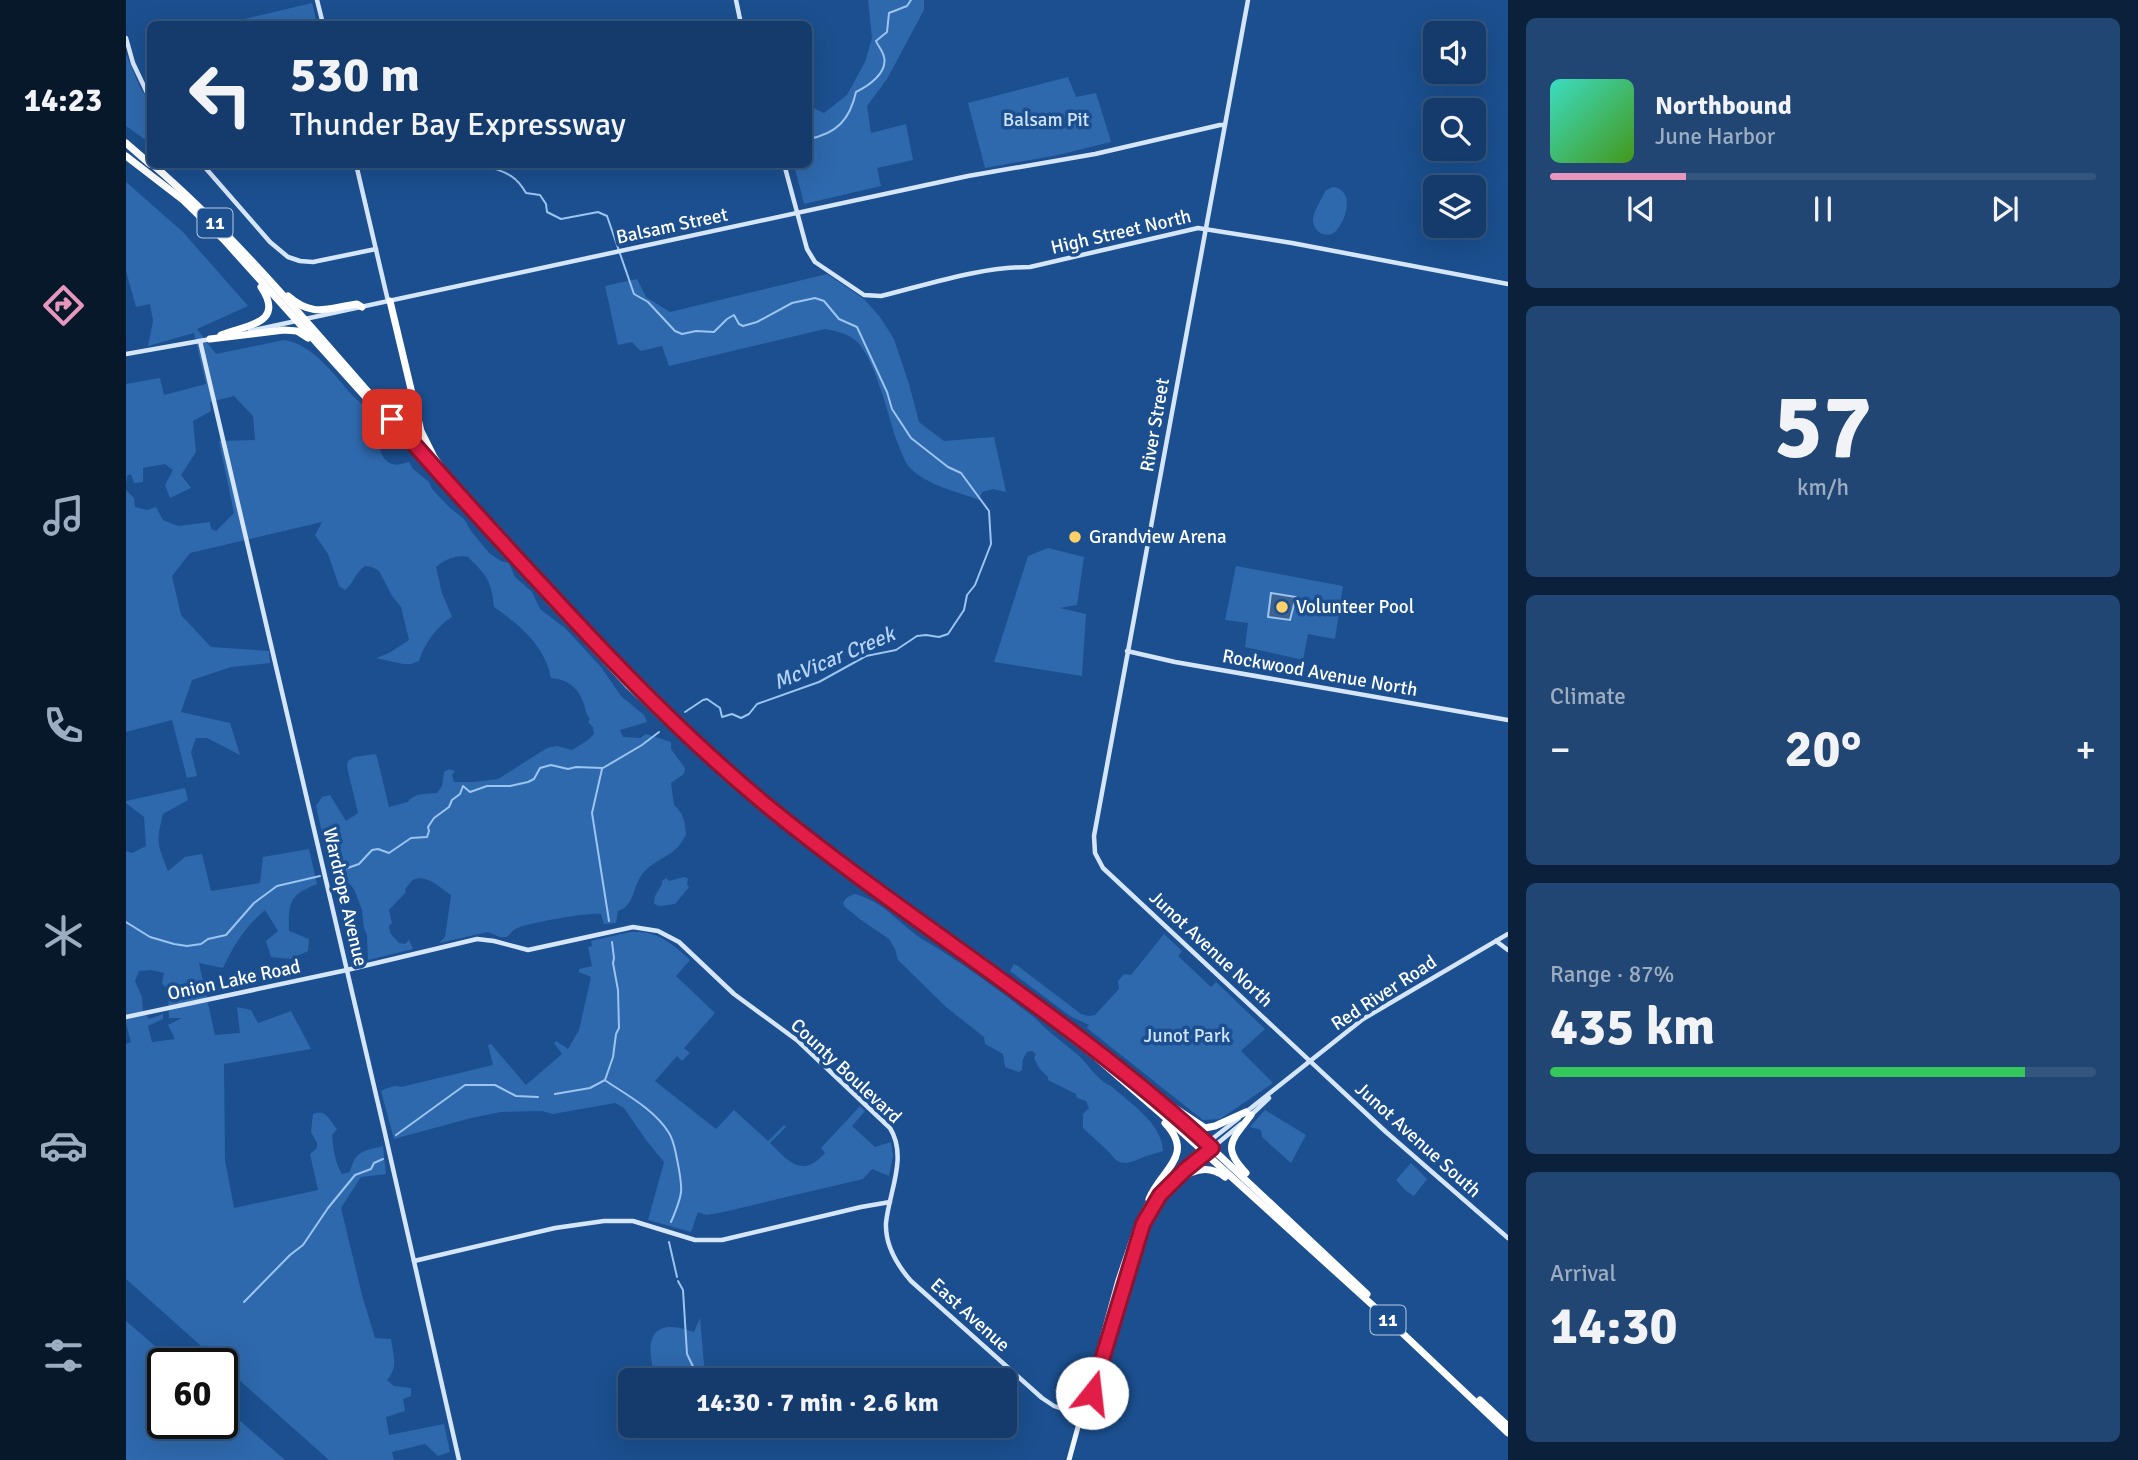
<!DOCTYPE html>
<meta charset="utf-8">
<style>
:root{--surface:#143b6b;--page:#214673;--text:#f1f3f6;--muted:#9dadc1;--line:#33557e;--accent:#e797bd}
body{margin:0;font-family:Signika,sans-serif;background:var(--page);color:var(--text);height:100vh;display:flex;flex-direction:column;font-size:26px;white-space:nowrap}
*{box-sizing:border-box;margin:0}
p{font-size:23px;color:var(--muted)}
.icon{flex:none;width:38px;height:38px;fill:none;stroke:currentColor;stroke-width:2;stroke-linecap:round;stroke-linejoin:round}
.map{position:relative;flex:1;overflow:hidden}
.details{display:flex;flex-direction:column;gap:18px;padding:18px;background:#0b203b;width:630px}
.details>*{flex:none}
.top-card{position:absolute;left:21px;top:21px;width:665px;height:147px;border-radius:10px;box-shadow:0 7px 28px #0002,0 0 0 2px var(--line);background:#143b6b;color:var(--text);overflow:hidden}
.tools{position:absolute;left:1297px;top:21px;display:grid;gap:14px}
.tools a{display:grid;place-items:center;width:63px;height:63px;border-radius:10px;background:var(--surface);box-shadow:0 7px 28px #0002,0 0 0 2px var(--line);font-size:35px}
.speed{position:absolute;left:21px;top:1348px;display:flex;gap:14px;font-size:35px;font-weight:700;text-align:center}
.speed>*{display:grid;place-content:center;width:91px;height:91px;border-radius:50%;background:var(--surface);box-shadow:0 7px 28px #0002,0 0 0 2px var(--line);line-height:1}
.speed .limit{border:4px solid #111;border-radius:10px;background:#fff;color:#111}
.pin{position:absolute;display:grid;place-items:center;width:60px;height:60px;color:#fff;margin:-30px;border-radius:14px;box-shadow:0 4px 10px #0006}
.me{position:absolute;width:77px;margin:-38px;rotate:16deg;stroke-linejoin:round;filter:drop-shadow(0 0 5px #0008)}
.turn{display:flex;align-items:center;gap:24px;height:147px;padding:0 28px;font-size:32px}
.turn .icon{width:91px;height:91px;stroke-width:2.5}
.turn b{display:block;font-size:49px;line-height:60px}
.big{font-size:52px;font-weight:700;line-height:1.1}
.details .tile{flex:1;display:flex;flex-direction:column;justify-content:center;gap:10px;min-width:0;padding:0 24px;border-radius:10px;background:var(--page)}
.details .dial{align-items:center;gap:0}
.dial b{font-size:91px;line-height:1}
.song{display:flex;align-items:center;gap:21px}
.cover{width:84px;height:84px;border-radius:10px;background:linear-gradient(135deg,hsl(170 70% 55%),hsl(100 70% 35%))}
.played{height:7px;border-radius:4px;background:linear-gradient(90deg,var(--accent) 25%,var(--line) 25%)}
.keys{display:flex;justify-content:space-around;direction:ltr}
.heat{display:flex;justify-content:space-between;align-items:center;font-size:38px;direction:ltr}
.charge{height:10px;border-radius:5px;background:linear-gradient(90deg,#34c759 87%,var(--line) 0)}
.trip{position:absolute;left:492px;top:1368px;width:399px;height:70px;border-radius:10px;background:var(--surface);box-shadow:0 7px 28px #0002,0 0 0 2px var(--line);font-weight:700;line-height:70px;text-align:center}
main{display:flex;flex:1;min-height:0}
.dock{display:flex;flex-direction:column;width:126px;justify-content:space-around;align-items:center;background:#08182b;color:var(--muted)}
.dock .icon{width:49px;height:49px}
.dock .selected{color:var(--accent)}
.dock b{font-size:32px;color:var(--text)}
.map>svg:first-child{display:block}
</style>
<main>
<nav class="dock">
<b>14:23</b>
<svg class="icon selected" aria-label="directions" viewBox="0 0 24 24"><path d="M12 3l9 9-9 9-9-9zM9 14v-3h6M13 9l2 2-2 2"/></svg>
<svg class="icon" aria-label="music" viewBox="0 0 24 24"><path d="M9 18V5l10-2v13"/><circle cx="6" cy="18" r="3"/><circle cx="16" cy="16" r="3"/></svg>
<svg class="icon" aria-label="phone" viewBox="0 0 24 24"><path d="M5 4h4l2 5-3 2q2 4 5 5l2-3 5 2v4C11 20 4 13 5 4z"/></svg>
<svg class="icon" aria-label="climate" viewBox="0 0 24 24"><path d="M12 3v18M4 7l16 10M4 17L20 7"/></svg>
<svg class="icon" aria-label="car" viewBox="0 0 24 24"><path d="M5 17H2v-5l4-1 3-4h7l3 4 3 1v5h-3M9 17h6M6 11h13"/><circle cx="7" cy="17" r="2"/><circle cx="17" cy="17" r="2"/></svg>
<svg class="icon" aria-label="filters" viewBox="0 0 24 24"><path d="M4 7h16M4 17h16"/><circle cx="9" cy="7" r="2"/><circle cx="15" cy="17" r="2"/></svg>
</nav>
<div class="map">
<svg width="1382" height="1460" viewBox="0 0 1382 1460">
<rect width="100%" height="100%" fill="#1b4f8f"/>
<g fill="#2e69ad" fill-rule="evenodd">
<polygon points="742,0 798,0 798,10 761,79 741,106 745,133 780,124 787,160 751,168 755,186 678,204 668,165 682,164 683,106 698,113 721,95 739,62 746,38"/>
<polygon points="186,3 191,24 97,24"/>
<polygon points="0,54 14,87 24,103 24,143 0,126"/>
<polygon points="942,77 950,97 970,93 985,142 932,155 859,168 842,103"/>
<path d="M 0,182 L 57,232 L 122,306 L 71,329 L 90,354 L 158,340 C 189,345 208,376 228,397 C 236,404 244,412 249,422 C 255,435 249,452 262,462 C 269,467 275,464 283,462 L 287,469 L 303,482 L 306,489 L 324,508 L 338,519 L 345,531 L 363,553 L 375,561 L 383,563 L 389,577 L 406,592 L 414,609 L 439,628 L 475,667 L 495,696 L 518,715 L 521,722 L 494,730 L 497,737 L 514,738 L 520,734 L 545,742 L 545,749 L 559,768 L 558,774 L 545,783 L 548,805 C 558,813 559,823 560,835 C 557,840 554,845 550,849 C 541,857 527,862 518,872 C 506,885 510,905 492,911 L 490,923 L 478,924 L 475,914 C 464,912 400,923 389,929 C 386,931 384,934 381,937 L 374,937 L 362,932 L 313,943 L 319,937 L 325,895 C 315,889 301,873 287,880 C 284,882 282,886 279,889 L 280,892 L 263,910 L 266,923 L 263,926 L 264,933 L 273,943 L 279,944 L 283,940 L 287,949 L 242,960 L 241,935 L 238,928 L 236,910 L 228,889 L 223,883 L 211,878 L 204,868 L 190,806 L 196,797 L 204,795 L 220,821 L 232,813 L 221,767 L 222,761 L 228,757 L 249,754 L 251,757 L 263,807 L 282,802 C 287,793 301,794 311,793 L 316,786 L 318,772 L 323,769 L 329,771 L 326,775 L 328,782 L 348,782 L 372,779 L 421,748 L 431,746 L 446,750 L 462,740 L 468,734 L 467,727 L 462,722 L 464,719 C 459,713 460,708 457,702 C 452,687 440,679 425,678 C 419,646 394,625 368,607 C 365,579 361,576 342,557 C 330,554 318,560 310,567 L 316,593 L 326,617 C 311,626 298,644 293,661 L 285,664 L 277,664 L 250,658 L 263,653 L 283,640 L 275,607 L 266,596 L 253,571 L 246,567 L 239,566 C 228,574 228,583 219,590 L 213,586 L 202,554 L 189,535 L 196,522 L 64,553 L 46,576 L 55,615 L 85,647 L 143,651 L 144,663 L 105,667 L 66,680 L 55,712 L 104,723 L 114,755 L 81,738 L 70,738 L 65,752 L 71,776 L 61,778 L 46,720 L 0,732 L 0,490 L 8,498 L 9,507 L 21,510 L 30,507 L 37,520 L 52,526 L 84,522 L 85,529 L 90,531 L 108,513 L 93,441 L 129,440 L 127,416 L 108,396 L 84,402 L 85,411 L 67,421 L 70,452 L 55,475 L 65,488 L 44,498 L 39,485 L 47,470 L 39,464 L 17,468 L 17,482 L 8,483 L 5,474 L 1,476 L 0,484 L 0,384 L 34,378 L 38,395 L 80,384 L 68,333 L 22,346 L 27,321 L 24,304 L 10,307 L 0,271 Z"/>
<path d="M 1207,187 C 1229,190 1221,219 1210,231 C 1201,240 1187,232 1187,220 C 1187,211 1196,199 1200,190 Z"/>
<path d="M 701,274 L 738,299 L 754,317 L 768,339 L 783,384 L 793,422 L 818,441 L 868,437 L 880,492 L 867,489 L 856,492 L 853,500 C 830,491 802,486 784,468 C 778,462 774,448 770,439 C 762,415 748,355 729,340 C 721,333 709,331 699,329 L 543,366 L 536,346 L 515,351 L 506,342 L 492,345 L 479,286 L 511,279 L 520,297 L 544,312 Z"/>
<polygon points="922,548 958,557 951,605 934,608 960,614 956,676 868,662 902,556"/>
<polygon points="1110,566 1217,586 1209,639 1182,634 1177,660 1119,647 1122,623 1099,620"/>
<path d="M 59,788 L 62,800 L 37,814 C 30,843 31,843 42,871 L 59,857 L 76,854 L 85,891 L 134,883 L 137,857 L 183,849 L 191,884 C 164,895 162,901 163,931 L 183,939 L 182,951 L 165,959 L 145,957 L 140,941 L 152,931 L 139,910 C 119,927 108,945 97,968 L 73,963 L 89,1035 L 114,1033 L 111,1007 L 125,1010 L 132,1023 L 165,1011 L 185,1049 L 98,1064 L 99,1160 L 108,1208 L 192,1190 L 184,1154 L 191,1148 L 191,1143 L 185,1132 L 187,1114 C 201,1109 202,1119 211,1129 L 206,1135 C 207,1148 209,1163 216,1174 L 224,1172 C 229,1151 237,1151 257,1146 L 260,1174 L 235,1177 L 215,1208 L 236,1295 L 249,1338 L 265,1339 C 267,1356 273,1366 261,1380 L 268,1386 L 285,1388 L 285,1396 L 277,1399 L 279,1411 L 260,1417 L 263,1435 L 318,1424 L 324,1452 L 312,1456 L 299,1444 L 266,1452 L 268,1460 L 203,1460 L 0,1279 L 0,1044 L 5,1042 L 0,1024 L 0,851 L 6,853 L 20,846 L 18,817 L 0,803 L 0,801 ZM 25,970 L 38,973 L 36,984 L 42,989 L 43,1018 L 56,1018 L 42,1025 L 49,1039 L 26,1042 L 22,1026 L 37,1019 L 37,1014 L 23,1019 L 17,1011 L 16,997 L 9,981 L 13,971 Z"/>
<polygon points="558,877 562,879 561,884 563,887 549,904 534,906 528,904 529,896 536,884 536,881 540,878 543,881"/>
<path d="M 729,894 C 763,904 772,925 801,942 C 838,964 874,991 909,1018 C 922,1032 938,1043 952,1055 C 963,1065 972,1081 985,1086 C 1004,1103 1036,1123 1037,1151 C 1032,1153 1026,1154 1020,1156 C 1006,1162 994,1169 984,1153 L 957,1128 L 957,1114 L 963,1108 L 960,1101 L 951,1098 L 950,1094 L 922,1080 L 922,1077 L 913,1068 L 908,1058 L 910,1054 L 906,1051 L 901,1052 L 897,1059 L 896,1070 L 893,1072 L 879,1067 L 877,1054 L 859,1044 L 858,1037 L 820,1007 L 772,960 L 769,949 L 763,939 L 735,920 L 719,907 L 717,903 C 720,897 723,896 729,894 Z"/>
<path d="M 504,932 C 531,930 545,943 564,960 L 550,976 L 589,1013 L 558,1048 L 564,1053 L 556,1061 L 551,1056 L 529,1081 L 590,1129 L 608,1110 L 642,1141 L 658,1125 L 660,1127 L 644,1143 C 664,1163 676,1178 699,1153 L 695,1148 L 734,1106 L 739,1111 L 726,1126 L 749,1147 L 765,1142 L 767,1156 L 763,1176 L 746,1169 L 737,1179 L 593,1213 L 580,1215 L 572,1212 L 565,1232 L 522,1220 L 538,1162 L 520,1140 L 498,1108 L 489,1103 L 427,1114 L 416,1111 L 375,1112 L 345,1118 L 268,1139 L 255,1091 C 261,1088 270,1084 275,1087 L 367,1065 L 362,1045 L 365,1044 L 400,1085 L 436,1054 L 428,1043 L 430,1041 L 442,1049 L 453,1030 L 465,977 L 453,972 L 453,969 L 466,966 L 462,947 L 466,946 L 465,941 Z"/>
<polygon points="1038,934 1056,951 1052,956 1085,987 1090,982 1139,1029 1115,1051 1147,1083 1094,1119 1077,1120 961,1028 963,1025 944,1016 884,971 888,964 892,966 955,1014 963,1016 969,1015 993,989 992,981 998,974 1005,975"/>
<polygon points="1139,1110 1180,1135 1165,1163 1136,1137 1135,1130 1124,1127"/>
<polygon points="1285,1163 1301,1179 1288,1196 1280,1191 1270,1180"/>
<path d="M 574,1318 L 578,1365 L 584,1381 L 531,1381 C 525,1364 515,1326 546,1327 C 553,1327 561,1330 568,1332 Z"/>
<polygon points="0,1321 49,1363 37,1363 37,1423 96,1423 96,1405 159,1460 0,1460"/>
</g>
<polygon fill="#3c6290" stroke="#9cc4f0" stroke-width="2" points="1145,593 1170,597 1164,620 1142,617"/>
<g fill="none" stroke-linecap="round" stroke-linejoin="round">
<g stroke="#9cc4f0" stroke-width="2">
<path d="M 682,139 C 711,134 724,119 730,92 C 742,86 762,73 758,57 C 757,51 752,46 750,41 L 761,32 L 763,13 L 781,6 L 785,0"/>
<path d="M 355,164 C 376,172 388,172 400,193 L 414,195 L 420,204 L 421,212 L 435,219 L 472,212 L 481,216 L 508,294 L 522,302 L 549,331 L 556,334 L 570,331 L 588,332 L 601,319 L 608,315 L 613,324 L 617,326 L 631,322 L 666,303 L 689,298 L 698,301 L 713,319 L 731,327 L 761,392 L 766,409 L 785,438 L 822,467 L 835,473 L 863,511 L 865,544 L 849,585 L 841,595 L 838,610 L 822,634 L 813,637 L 800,635 L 791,636 L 770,650 L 740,656 L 693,682 L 631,704 L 623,714 L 615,718 L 606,714 L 596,717 L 594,708 L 581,699 L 577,700 L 559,712"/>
<polyline points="476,769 466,813 483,921"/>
<polyline points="207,873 233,864 246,850 252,849 263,853 285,838 301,837 303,831 302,827 308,818 323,807 326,800 334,794 337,786 344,792 361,786 384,786 402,782 408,779 414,768 425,765 442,769 450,767 477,768 516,745 533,732"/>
<polyline points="0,922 24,937 48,944 61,946 75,944 82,939 100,935 128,903 151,886 194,876"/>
<path d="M 480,1081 C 501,1095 529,1110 543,1133 C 548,1141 549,1150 551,1159 C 557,1190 558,1192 545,1222"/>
<polyline points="429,1094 464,1088 479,1080 487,1057 490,1034 493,1028 492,990 487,963 488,958 486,942"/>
<polyline points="270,1135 339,1085 369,1085 390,1096 412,1097"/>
<polyline points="543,1242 551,1277"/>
<polyline points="552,1281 557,1290 561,1354 574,1381"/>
<polyline points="118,1302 164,1255 177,1245 202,1208 229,1175 245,1169 248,1163 257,1159"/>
</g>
<g stroke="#d6e6fa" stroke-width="4.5">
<polyline points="191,0 197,24"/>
<polyline points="610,0 615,24"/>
<polyline points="1122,0 968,836 969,853 977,868 1260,1132 1382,1238"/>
<polyline points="0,38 7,63 24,99"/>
<polyline points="76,164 144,242 162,257 174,261 187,262 250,249"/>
<polyline points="230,164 262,301"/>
<path d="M 658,164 L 681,249 L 689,262 L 738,295 L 755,296 C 804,284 853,267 904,267 L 1072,228 L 1166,243 L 1382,284"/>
<polyline points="179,319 842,176 969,154 1094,125 1099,125"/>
<polyline points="124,331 170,321"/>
<polyline points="74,341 258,1129 333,1460"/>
<polyline points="0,354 85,339"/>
<polyline points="1001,651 1049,662 1382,720"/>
<polyline points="1370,941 1382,950"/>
<path d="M 0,1017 L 221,970 L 351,939 L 368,941 L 402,950 L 507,927 L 532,931 L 553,942 L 608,994 L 672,1041 L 764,1128 C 782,1157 763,1192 760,1223 C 759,1245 771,1265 785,1281 L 916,1398 L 928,1406 L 956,1416"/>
<polyline points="1120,1112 1237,1019 1382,934"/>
<polyline points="1124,1116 1143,1098"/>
<polyline points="1081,1143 1113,1118"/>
<polyline points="1086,1148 1115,1124"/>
<polyline points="288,1261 429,1228 478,1221 507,1221 569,1240 596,1240 735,1207 764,1202"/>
</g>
<g stroke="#f0f6ff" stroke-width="5">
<polyline points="1047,1182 1081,1151"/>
<polyline points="1033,1186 1081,1143"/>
<polyline points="956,1414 962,1403 998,1282 1018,1220"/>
<polyline points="943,1460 992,1280 1011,1224 1025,1197"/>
</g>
<g stroke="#fff" stroke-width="7">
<polyline points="0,143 24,164"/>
<polyline points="0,156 57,200 98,240 427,605 503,686 548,729 675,839 916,1015 971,1058 1056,1132 1253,1311 1382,1433"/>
<path d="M 26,164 C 121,246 199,345 283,438"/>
<path d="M 162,296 C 187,318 201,308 231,304 L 236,307"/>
<polyline points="264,301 295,431 308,457 334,495"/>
<path d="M 95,335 C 120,325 160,324 135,287"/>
<polyline points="84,339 158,330 171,331 182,338"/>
<polyline points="952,1037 1017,1088 1077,1140 1241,1294"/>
<polyline points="1038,1101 1079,1128 1089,1126 1120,1112"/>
<path d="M 1120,1173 C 1095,1147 1106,1140 1125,1115"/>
<path d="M 1023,1199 C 1035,1169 1070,1156 1039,1123"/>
<path d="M 1017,1224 C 1033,1199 1066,1151 1099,1177"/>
<polyline points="1354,1400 1382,1426"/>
</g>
</g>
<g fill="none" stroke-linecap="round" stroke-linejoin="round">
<defs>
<path id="route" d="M 266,419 C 318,479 371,537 425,595 C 493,669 562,740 639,804 C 784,923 948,1020 1086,1148 L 1059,1170 L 1034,1195 L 1017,1224 L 966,1393"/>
</defs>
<use href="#route" stroke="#92132f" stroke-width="18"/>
<use href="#route" stroke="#e11d48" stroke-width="12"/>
</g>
<g fill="#ffd166" stroke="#1b4f8f" stroke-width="2.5">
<circle cx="949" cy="537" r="7"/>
<circle cx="1156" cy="607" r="7"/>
</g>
<g text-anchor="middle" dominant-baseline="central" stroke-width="7" stroke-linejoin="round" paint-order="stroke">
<g fill="#1b4f8f" stroke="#bbcadd" stroke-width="2">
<rect x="71.5" y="208.5" width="35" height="29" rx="5"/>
<rect x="1244.5" y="1305.5" width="35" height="29" rx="5"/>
</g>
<g font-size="18" font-weight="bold" fill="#fff">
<text x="89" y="223">11</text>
<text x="1262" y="1320">11</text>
</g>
<g font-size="19" fill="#cfe3fa" stroke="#1b4f8f">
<text x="920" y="120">Balsam Pit</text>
<text x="1061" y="1036">Junot Park</text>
</g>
<g font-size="19" fill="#fff" stroke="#1b4f8f">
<text transform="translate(546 226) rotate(-12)">Balsam Street</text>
<text transform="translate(995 232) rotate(-13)">High Street North</text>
<text transform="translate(1029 425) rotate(-80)">River Street</text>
<text transform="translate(1194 673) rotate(10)">Rockwood Avenue North</text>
<text transform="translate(219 897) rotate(77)">Wardrope Avenue</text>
<text transform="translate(1085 949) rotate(43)">Junot Avenue North</text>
<text transform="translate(108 980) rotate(-12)">Onion Lake Road</text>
<text transform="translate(1258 993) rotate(-33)">Red River Road</text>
<text transform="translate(720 1071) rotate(43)">County Boulevard</text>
<text transform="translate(1292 1140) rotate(42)">Junot Avenue South</text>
<text transform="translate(844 1315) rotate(42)">East Avenue</text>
</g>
<g font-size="19" fill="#fff" stroke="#1b4f8f" text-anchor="start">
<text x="963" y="537">Grandview Arena</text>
<text x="1170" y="607">Volunteer Pool</text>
</g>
<g font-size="21" font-style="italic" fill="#b5d3f5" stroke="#1b4f8f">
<text transform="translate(708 658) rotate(-23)">McVicar Creek</text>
</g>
</g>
</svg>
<div class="tools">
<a><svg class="icon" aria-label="sound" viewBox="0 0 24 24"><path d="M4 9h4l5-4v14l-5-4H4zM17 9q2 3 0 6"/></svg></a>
<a><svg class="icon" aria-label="search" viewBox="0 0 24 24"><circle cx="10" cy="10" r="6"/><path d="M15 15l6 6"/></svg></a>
<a><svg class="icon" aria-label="layers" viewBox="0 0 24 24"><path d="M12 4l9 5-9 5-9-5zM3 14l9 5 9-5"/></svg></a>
</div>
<div class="speed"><div class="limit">60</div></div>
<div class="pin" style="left:266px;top:419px;background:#d93025"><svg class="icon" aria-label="arrive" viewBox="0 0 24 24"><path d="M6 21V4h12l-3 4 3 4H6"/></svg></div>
<svg class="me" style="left:966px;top:1393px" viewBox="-20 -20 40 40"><circle r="19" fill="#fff"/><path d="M0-13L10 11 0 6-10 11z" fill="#e11d48"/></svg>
<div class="trip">14:30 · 7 min · 2.6 km</div>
<div class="top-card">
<div class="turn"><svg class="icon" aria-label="left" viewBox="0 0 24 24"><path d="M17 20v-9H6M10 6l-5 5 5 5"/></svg><div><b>530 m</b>Thunder Bay Expressway</div></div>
</div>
</div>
<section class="details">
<div class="tile">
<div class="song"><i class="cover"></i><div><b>Northbound</b><p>June Harbor</p></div></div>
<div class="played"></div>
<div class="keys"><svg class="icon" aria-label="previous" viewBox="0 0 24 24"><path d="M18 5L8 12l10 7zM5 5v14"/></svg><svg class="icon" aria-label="pause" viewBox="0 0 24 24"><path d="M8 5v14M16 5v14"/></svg><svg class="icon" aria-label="next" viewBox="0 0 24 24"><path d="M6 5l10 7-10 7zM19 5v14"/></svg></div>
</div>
<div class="tile dial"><b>57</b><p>km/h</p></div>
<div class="tile"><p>Climate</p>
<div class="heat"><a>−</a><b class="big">20°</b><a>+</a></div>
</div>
<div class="tile"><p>Range · 87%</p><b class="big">435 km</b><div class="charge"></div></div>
<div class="tile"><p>Arrival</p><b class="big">14:30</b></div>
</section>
</main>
